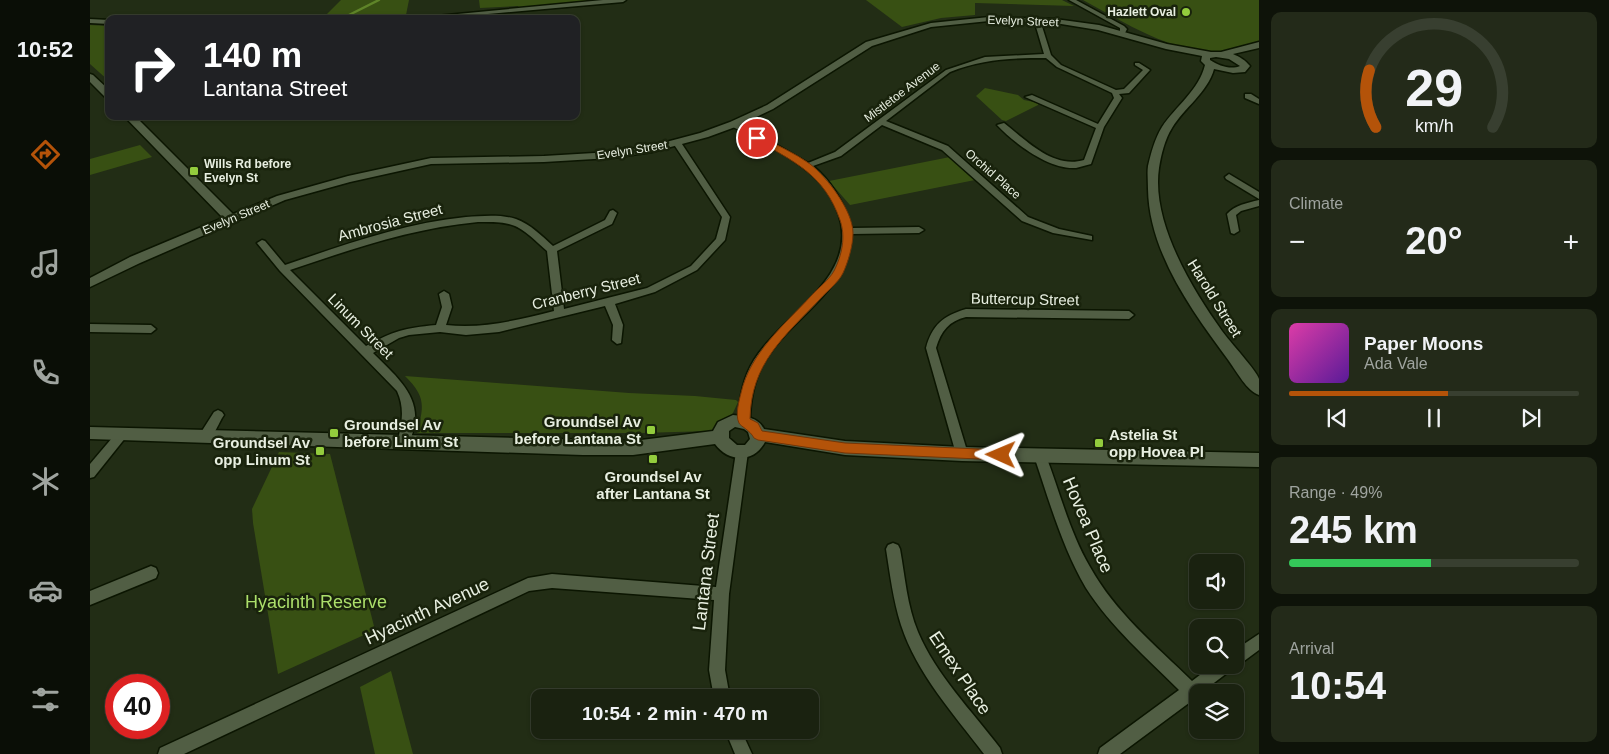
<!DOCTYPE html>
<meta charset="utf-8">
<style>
:root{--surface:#1a2210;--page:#232a19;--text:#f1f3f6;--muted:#9fa49f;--line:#383f30;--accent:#b45309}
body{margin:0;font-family:Helvetica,sans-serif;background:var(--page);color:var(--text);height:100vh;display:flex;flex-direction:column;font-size:19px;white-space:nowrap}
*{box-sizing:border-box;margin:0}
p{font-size:16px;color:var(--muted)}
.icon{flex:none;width:28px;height:28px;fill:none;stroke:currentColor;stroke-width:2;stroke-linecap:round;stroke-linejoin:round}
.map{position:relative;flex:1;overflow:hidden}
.drawer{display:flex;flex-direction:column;gap:12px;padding:12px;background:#0e1309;width:350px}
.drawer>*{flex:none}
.guide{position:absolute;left:15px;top:15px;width:475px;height:105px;border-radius:10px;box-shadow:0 1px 4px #0004,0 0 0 1px var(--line);background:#202124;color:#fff;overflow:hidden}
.controls{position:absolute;left:1099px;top:554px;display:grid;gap:10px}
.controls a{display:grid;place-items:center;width:55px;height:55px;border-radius:10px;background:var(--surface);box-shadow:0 1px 4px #0004,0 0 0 1px var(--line);font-size:25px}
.speed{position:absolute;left:15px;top:674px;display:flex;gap:10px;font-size:25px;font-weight:700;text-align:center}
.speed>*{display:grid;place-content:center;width:65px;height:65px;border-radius:50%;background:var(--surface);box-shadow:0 1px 4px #0004,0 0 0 1px var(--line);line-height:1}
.speed .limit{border:8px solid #d22;background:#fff;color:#111}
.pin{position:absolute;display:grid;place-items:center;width:42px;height:42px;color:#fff;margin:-21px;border:2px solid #fff;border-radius:50%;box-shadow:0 1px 5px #0007}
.me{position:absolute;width:55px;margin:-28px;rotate:271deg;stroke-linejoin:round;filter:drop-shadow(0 0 4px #0008)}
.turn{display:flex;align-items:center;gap:18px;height:105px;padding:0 15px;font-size:22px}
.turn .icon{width:65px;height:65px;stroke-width:2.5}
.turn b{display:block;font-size:35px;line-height:42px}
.big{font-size:38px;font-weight:700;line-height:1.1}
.drawer .widget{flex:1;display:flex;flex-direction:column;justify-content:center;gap:8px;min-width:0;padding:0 18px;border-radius:10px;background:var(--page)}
.drawer .dial{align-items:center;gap:0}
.dial svg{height:130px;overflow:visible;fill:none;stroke:var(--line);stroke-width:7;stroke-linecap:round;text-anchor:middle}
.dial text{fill:var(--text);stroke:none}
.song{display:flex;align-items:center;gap:15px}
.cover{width:60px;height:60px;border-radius:8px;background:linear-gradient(135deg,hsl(320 70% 55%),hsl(270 70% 35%))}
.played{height:5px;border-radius:2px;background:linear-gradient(90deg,var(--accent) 55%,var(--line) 55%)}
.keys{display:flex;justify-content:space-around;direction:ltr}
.heat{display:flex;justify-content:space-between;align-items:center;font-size:28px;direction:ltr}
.charge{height:8px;border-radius:4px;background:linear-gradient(90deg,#34c759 49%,var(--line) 0)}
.trip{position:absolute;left:441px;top:689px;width:288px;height:50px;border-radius:10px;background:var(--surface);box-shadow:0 1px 4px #0004,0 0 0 1px var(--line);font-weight:700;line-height:50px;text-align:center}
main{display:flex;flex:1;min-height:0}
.dock{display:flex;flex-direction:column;width:90px;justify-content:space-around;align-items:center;background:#0a0e06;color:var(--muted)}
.dock .icon{width:35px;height:35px}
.dock .current{color:var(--accent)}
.dock b{font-size:22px;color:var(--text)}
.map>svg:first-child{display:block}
</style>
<main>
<nav class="dock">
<b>10:52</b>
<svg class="icon current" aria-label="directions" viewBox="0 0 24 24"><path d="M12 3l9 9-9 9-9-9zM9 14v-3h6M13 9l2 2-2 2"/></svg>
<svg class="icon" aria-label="music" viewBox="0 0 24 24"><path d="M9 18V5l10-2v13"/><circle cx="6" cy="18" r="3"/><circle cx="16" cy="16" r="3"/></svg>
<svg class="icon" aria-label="phone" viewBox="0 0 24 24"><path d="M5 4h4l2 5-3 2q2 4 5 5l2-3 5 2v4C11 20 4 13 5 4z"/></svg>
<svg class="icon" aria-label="climate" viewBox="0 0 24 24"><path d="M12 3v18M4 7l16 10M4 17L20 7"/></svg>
<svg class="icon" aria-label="car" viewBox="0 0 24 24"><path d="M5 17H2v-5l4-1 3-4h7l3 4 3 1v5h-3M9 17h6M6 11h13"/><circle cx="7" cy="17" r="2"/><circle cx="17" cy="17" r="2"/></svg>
<svg class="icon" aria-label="filters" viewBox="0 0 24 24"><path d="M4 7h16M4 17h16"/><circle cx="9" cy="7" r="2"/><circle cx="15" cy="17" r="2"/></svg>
</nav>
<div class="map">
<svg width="1169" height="754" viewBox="0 0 1169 754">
<rect width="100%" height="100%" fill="#222d15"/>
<g fill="#385013">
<polygon points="251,0 319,0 316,15 266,19 232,19"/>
<polygon points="389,0 517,0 429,8 428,6 390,8"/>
<polygon points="776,0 972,0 984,6 885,3 885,15 851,18 812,27"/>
<path d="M 993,0 L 1169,0 L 1169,42 C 1160,45 1149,51 1140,52 C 1086,56 1039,25 993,0 Z"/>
<polygon points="0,25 19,26 19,81 0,64"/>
<polygon points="895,88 928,95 934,100 949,103 948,105 916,121 912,120 886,96"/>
<polygon points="50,145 62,157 0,175 0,159"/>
<polygon points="860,157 885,180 760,205 739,181"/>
<path d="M 315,376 L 539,393 L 605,396 L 646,400 L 648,402 L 642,415 L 620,431 L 551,433 L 327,433 C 334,405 336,397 315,376 Z"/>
<polygon points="189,452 240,454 285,630 188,674 163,523 162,509"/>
<polygon points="301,671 323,754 285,754 270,687"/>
</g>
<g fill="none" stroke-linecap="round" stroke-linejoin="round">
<polyline stroke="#5f8429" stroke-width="2.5" points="251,19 289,0"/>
<defs>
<g id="street">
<polygon points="513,0 536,0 533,2 342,19 315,19"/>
<polygon points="979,0 986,0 1034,26 1037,29 1035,33 1030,34 1030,28"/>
<path d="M 947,18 L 950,20 L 961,55 L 971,65 L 1026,90 L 1034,89 L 1053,70 L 1045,65 L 1045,63 L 1049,63 L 1060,70 L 1039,93 L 1029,94 L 1032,98 L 1014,127 L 1001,164 C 996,165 991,167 986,168 C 959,170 924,143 907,125 L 914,123 C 937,141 963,169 994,160 L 1006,128 L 935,97 L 942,95 L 1008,124 L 1024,98 L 1022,93 L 967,67 L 956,58 C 923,58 892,59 860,72 L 796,121 L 858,146 L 938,217 L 969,229 L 1002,236 L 1002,240 L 963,233 L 932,221 L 852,150 L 792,125 L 751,156 L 723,166 C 743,182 754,204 762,228 L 829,227 L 834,230 L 829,233 L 762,234 C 757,296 698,317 672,366 C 663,384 660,403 660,422 L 658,425 L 650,425 L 648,422 C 649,401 652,379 664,360 C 693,314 769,278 749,215 C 743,198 733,183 719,172 C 696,153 668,140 641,126 L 641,122 L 647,122 L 718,163 L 745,152 L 856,70 L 895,57 L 954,54 L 944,20 Z"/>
<polygon points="0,19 19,20 19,24 0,23"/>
<polygon points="1155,94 1161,94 1169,99 1169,104 1155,98"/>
<path d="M 584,141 L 590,141 L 640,217 L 635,240 L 607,270 L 565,292 L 525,304 L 533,325 L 531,343 L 527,344 L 522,340 L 523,325 L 515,306 L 409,332 L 376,335 L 350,332 L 319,335 L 309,338 L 283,353 C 310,380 340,403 317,446 L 313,448 L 309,446 L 307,443 C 312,425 315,408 307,391 L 190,271 L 167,243 L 172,240 L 175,241 L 195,265 C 254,245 314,223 376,217 C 392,216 410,214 426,219 C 440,224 452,236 463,246 L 515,220 L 520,211 L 523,210 L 527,213 L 522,224 L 467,251 L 474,309 L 557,288 L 601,266 L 626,239 L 632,217 L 583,143 ZM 388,222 C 427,221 429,226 457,251 L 464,311 C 428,320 394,329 356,325 L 362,307 L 359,294 L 354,291 L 349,294 L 352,307 L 346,325 C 314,328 304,331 276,346 L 200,270 C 262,249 323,228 388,222 Z"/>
<polygon points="1139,174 1169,192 1169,199 1136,179 1135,177"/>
<path d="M 1169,200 L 1169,206 L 1151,211 L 1146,215 L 1149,231 L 1144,234 L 1141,233 L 1137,214 C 1145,205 1157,203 1169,200 Z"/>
<path d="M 876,309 L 1039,311 L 1044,315 L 1039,319 L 876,317 C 859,321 851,331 846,348 L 878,454 L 876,458 L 872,459 L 868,458 L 866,454 L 836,348 C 842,325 853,316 876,309 Z"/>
<polygon points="0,324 61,325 66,329 61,333 0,332"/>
<path d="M 128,410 L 132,412 L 134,415 L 132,418 C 127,427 121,444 110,440 L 108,437 L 110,434 L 124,412 Z"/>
<polygon points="32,429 36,431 38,434 36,437 4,477 0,478 0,464 28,431"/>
<polygon points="652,447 656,448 658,452 639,594 635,670 640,698 624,698 619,670 624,600 462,588 439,591 94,754 68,754 70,748 438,578 462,574 626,587 646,452 648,448"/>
<path d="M 950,451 L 954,452 L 956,456 C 970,493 980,533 1000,567 C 1025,612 1065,645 1102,681 L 1123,665 L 1145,665 L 1145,650 L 1169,634 L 1169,650 L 1150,664 L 1143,666 L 1141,670 L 1112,692 L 1108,692 L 1107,697 L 1030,754 L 1008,754 L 1010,748 L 1089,690 C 1057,658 1021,627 996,588 C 972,547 959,500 944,456 L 946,452 Z"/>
<path d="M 803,543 L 808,545 L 810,549 C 815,576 817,606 828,632 C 846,675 882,711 910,748 L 912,754 L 894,754 C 863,713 827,674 811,625 C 803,600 800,574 796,549 L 798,545 Z"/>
<polygon points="61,566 66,568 68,573 66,578 0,605 0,591"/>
<polygon points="635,730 651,730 662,754 645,754"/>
</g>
<g id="secondary">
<path d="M 899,17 L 965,19 L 1009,25 L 1077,44 L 1121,52 L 1131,52 L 1169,42 L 1169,48 L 1143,54 C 1150,57 1155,60 1160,66 L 1155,72 L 1143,73 L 1124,69 C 1118,92 1094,108 1082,128 C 1075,139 1071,155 1069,168 C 1061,222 1102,289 1132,331 C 1139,341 1167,371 1169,379 C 1169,384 1169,390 1169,395 C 1157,391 1147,372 1139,361 C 1103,312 1059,253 1058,189 C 1058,181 1057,173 1058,166 C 1061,153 1065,138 1072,127 C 1086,106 1109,90 1115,65 L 1111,61 L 1112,56 L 1076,49 L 1008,30 L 965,23 L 899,21 L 841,27 L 782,46 L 683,109 L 648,126 L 618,137 L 562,152 L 521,158 L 454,162 L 341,164 L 260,182 L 195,200 L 50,263 L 0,287 L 0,278 L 40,257 L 133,218 L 34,116 L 45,116 L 143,214 L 187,196 L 258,176 L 341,158 L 454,156 L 521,152 L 561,146 L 610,133 L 640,122 L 677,105 L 776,42 L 841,23 ZM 1126,57 L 1139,59 L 1150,66 C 1141,70 1129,66 1120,60 L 1120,58 Z"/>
<polygon points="0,74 3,75 19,90 19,99 16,98 0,82"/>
<path d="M 643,415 C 655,416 668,417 674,429 L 755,441 L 872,447 L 1169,453 L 1169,467 L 872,461 L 755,455 L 675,442 C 664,463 639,463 625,444 L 543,455 L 493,455 L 0,439 L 0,427 L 543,441 L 623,431 L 628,422 ZM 645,427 L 654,429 L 658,432 L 660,439 L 655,445 L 647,445 L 639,438 L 639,431 Z"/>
</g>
</defs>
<use href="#street" stroke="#0b1501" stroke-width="3"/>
<use href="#secondary" stroke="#0b1501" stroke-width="3"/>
<use href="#street" fill="#515e44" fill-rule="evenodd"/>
<use href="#secondary" fill="#515e44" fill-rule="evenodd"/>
</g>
<path fill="#b45309" stroke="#753606" d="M 665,136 L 670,136 C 686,145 705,153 720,164 C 737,177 763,211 763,233 C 763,246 758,262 753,273 C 748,283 737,291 730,299 C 694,337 661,363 660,419 L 668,423 L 672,431 L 755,443 L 911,450 L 916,452 L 918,455 L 916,459 L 911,460 L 755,453 L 668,440 L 664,438 C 660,430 650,426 649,423 C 645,415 649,401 651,393 C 660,353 694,325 721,296 C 728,288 739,280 744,271 C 752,255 756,237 750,220 C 734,174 704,162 665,139 Z"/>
<g fill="#93cc3d" stroke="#19230c" stroke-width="2">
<circle cx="1096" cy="12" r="5"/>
<rect x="99" y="166" width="10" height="10" rx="2.5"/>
<rect x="556" y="425" width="10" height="10" rx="2.5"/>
<rect x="239" y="428" width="10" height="10" rx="2.5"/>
<rect x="1004" y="438" width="10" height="10" rx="2.5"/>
<rect x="225" y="446" width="10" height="10" rx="2.5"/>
<rect x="558" y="454" width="10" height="10" rx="2.5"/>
</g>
<g text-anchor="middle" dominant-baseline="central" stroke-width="5" stroke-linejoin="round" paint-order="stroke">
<g font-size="12" font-weight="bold" fill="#e8efe1" stroke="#19230c" text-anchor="end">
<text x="1086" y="12">Hazlett Oval</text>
<text x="114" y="164" text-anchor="start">Wills Rd before<tspan x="114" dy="14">Evelyn St</tspan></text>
</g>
<g font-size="12" fill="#e8efe1" stroke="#19230c">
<text transform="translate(933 21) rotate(2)">Evelyn Street</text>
<text transform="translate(812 92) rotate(-37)">Mistletoe Avenue</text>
<text transform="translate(542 150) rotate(-9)">Evelyn Street</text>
<text transform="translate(903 174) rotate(41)">Orchid Place</text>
<text transform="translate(146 217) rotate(-23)">Evelyn Street</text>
</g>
<g font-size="15" fill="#e8efe1" stroke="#19230c">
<text transform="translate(300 222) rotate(-15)">Ambrosia Street</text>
<text transform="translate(496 291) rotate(-14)">Cranberry Street</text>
<text transform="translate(1125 298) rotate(58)">Harold Street</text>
<text transform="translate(935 299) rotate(1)">Buttercup Street</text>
<text transform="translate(271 326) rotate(45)">Linum Street</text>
</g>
<g font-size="15" font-weight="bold" fill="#e8efe1" stroke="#19230c" text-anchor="end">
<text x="551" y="421">Groundsel Av<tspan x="551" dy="17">before Lantana St</tspan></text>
<text x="254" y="424" text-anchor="start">Groundsel Av<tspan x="254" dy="17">before Linum St</tspan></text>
<text x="1019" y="434" text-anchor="start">Astelia St<tspan x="1019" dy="17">opp Hovea Pl</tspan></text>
<text x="220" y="442">Groundsel Av<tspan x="220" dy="17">opp Linum St</tspan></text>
<text x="563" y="476" text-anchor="middle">Groundsel Av<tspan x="563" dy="17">after Lantana St</tspan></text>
</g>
<g font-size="18" fill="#e8efe1" stroke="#19230c">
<text transform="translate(998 525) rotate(67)">Hovea Place</text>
<text transform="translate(616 572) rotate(-83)">Lantana Street</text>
<text transform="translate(337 611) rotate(-25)">Hyacinth Avenue</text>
<text transform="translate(870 673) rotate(56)">Emex Place</text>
</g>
<g font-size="18" fill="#acdf6b" stroke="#19230c">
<text x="226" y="602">Hyacinth Reserve</text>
</g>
</g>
</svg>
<div class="controls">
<a><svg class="icon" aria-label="sound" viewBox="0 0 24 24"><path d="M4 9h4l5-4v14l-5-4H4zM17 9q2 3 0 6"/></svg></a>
<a><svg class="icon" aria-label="search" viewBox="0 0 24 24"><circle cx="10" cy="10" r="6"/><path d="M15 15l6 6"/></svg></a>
<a><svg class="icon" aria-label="layers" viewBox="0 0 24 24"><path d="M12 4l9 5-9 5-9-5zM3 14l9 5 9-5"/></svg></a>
</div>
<div class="speed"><div class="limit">40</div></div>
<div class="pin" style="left:667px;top:138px;background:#d93025"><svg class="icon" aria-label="arrive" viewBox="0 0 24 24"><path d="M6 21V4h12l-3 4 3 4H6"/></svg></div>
<svg class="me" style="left:911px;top:455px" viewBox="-20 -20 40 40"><path d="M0-17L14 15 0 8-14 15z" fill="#b45309" stroke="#fff" stroke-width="4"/></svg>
<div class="trip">10:54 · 2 min · 470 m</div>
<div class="guide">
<div class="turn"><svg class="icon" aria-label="right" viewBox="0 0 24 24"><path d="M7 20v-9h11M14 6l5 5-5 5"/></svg><div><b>140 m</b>Lantana Street</div></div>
</div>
</div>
<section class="drawer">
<div class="widget dial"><svg viewBox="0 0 100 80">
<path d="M14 69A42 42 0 1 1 86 69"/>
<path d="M14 69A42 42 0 0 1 10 34" stroke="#b45309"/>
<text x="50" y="56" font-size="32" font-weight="700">29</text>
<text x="50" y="72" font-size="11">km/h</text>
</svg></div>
<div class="widget"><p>Climate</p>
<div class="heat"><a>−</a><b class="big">20°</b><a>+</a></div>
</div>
<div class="widget">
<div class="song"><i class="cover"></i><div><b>Paper Moons</b><p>Ada Vale</p></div></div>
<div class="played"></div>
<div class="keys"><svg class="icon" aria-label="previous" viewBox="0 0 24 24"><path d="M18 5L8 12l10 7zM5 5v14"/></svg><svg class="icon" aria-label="pause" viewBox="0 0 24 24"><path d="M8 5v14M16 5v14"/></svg><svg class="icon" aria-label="next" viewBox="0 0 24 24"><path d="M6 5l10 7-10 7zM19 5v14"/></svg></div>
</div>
<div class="widget"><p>Range · 49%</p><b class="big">245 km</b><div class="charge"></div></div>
<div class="widget"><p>Arrival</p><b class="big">10:54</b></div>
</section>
</main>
